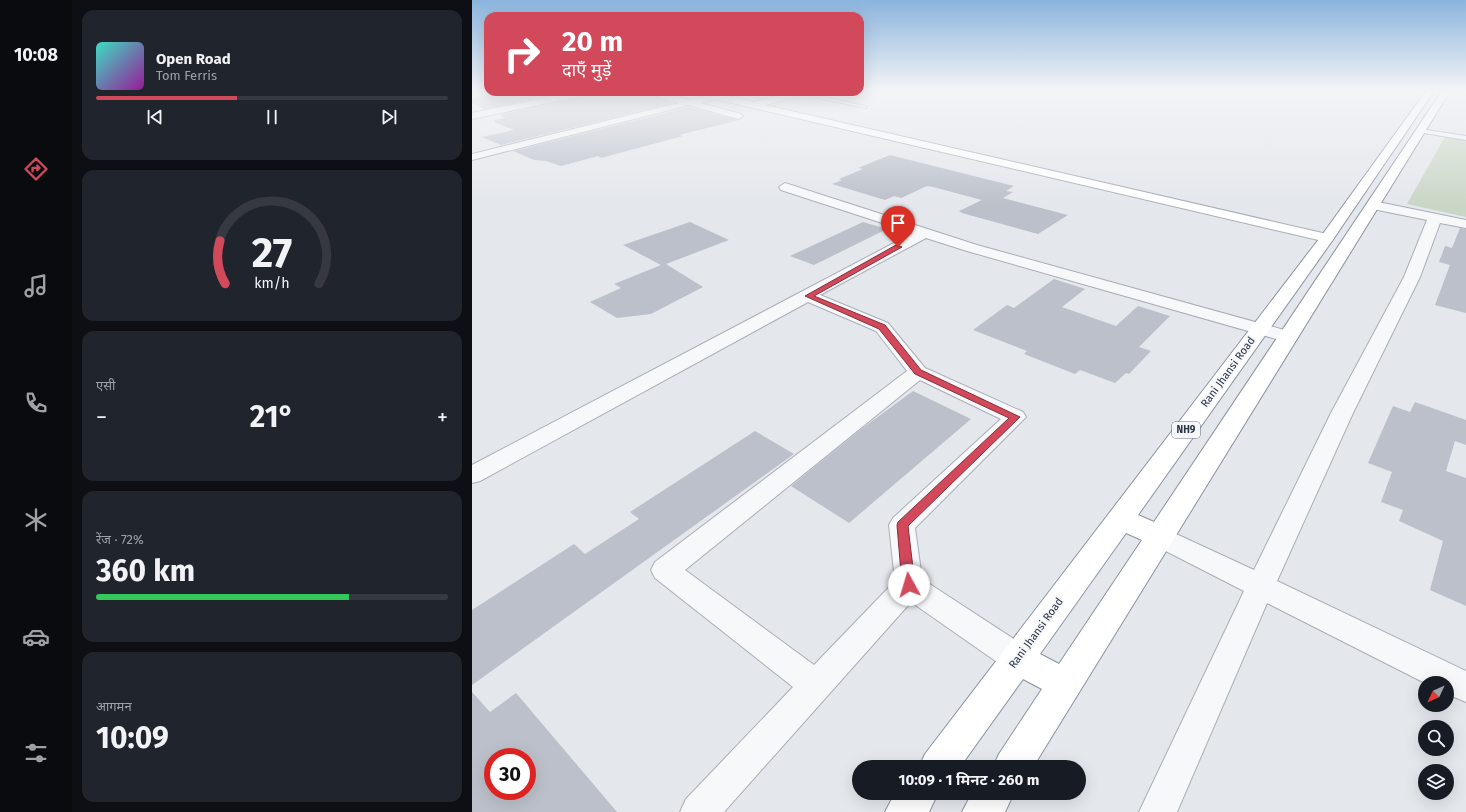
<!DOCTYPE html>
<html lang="hi">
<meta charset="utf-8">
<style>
:root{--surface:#171b24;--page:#20242c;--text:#f1f3f6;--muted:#9ea1a6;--line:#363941;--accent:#d1495b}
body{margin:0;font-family:"Fira Sans","Noto Sans Devanagari",sans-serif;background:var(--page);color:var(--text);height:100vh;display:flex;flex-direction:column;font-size:15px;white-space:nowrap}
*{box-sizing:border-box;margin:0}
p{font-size:13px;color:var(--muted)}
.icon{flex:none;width:22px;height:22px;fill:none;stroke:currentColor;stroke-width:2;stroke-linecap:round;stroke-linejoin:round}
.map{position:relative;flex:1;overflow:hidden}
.panel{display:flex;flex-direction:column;gap:10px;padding:10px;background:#0d0f14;width:400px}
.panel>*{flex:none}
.guide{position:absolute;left:12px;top:12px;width:380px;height:84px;border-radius:12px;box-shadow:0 4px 16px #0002;background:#d1495b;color:#fff;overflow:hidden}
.needle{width:26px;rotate:226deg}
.fabs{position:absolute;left:946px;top:676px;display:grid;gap:8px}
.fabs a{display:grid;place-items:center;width:36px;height:36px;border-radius:50%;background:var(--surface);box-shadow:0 4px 16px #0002;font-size:20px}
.speed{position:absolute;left:12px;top:748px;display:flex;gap:8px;font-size:20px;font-weight:700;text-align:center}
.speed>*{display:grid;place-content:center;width:52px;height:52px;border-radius:50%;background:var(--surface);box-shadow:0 4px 16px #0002;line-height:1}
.speed .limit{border:6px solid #d22;background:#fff;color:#111}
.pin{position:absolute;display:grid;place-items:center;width:34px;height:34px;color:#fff;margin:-41px -17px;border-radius:50% 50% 50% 0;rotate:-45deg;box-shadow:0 0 4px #0007}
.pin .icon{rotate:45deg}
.me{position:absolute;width:44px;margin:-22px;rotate:354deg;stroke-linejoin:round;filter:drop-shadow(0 0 3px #0008)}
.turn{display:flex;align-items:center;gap:14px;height:84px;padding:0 12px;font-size:18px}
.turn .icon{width:52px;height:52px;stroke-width:2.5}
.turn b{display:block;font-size:28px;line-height:34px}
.big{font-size:30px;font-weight:700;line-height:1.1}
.panel .tile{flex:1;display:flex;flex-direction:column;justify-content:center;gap:6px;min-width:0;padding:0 14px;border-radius:12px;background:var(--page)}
.panel .dial{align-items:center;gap:0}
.dial svg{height:104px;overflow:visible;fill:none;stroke:var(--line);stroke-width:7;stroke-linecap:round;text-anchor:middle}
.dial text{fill:var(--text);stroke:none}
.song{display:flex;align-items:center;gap:12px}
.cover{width:48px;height:48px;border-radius:6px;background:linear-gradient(135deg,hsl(170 70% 55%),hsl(300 70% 35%))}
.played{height:4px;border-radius:2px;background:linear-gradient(90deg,var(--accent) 40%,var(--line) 40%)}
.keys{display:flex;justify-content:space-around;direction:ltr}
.heat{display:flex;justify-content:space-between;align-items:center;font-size:22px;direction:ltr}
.charge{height:6px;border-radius:3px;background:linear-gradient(90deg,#34c759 72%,var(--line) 0)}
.trip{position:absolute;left:380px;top:760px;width:234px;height:40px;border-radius:20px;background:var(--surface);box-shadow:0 4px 16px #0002;font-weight:700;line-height:40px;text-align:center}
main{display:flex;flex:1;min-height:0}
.menu{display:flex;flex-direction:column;width:72px;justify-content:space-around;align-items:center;background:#090b0e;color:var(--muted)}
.menu .icon{width:28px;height:28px}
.menu .active{color:var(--accent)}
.menu b{font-size:18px;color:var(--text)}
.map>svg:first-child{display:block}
</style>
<main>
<nav class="menu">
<b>10:08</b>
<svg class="icon active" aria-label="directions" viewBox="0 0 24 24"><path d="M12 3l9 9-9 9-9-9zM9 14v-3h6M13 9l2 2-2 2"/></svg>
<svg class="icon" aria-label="music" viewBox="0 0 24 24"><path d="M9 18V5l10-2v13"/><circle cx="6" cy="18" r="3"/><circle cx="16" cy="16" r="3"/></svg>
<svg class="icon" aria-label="phone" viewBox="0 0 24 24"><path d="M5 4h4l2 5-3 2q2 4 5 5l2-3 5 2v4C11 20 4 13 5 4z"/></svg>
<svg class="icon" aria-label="climate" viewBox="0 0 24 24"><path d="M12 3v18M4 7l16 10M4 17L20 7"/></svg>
<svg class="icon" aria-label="car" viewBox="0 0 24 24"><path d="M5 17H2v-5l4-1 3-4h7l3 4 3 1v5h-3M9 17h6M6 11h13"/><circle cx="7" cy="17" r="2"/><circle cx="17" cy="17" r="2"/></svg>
<svg class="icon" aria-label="filters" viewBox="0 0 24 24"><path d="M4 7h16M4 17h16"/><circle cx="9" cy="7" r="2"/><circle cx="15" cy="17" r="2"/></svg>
</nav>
<section class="panel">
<div class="tile">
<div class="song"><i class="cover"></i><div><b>Open Road</b><p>Tom Ferris</p></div></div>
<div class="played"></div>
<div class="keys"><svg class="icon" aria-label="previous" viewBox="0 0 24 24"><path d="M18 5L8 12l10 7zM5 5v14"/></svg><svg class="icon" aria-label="pause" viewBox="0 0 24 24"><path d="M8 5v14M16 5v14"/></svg><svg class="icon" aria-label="next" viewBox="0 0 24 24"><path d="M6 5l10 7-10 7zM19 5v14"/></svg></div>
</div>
<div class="tile dial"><svg viewBox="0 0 100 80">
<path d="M14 69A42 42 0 1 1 86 69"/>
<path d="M14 69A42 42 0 0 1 10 36" stroke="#d1495b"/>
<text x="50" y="56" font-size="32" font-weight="700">27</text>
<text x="50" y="72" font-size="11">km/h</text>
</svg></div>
<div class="tile"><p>एसी</p>
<div class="heat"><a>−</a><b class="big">21°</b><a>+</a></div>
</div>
<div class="tile"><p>रेंज · 72%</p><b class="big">360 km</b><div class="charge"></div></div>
<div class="tile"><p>आगमन</p><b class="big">10:09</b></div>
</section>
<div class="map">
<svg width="994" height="812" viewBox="0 0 994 812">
<rect width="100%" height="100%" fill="#e4e7ec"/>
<polygon fill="#c9d6c5" points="974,135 994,138 994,217 935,204"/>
<g fill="#bbc0ca" fill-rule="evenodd">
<polygon points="32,92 42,96 64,92 94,92 13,109 0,103 0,98"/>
<polygon points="118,92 173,92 202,103 29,145 10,137 42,130 22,122 24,121 21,120 33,118 27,115 113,96"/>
<polygon points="217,107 266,120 271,118 271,119 207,135 211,136 129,158 126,156 89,166 74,161 62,160 41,151"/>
<polygon points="418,155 542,186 534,191 541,192 531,198 596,215 566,234 490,213 487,211 510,200 461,187 455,186 429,198 422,196 413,200 360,184 370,180 367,179 391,169 386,168"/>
<polygon points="218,222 257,240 194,264 231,287 179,314 145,318 118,302 149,288 142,284 189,265 151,245"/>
<polygon points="391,222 415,229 342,265 318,256"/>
<polygon points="988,228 994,229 994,313 963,305 978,265 967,262 973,246 980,248"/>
<polygon points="582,279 613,289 590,307 644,326 666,306 698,316 667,347 679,351 657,374 654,373 643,383 608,370 603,374 552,354 555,351 501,330 535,305 542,308"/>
<polygon points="441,391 499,419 377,523 319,486 388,430"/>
<polygon points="943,402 994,420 994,445 983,441 974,471 994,478 994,606 958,590 971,541 927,521 931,510 909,502 920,472 896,463 921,406 938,412"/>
<polygon points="283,431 322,454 0,685 0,610 102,544 113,554 167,519 158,512"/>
<path d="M 0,692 L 18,712 L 44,693 L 145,812 L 0,812 ZM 21,757 L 55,757 L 55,791 L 21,791 Z"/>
</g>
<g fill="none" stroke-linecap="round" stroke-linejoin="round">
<defs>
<g id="lane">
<polygon points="326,92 393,106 395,107 393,108 328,94"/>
<polygon points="948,129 994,136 994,140 946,132"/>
</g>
<g id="street">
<polygon points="0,91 5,91 0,94"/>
<polygon points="101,92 117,92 113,95 0,119 0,113"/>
<polygon points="174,92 188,92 217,100 244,93 248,96 247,98 228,103 269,114 271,116 266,119 217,105 0,160 0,154 207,103"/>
<path d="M 313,183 L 505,245 L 823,333 L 826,337 L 823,341 L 817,342 L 811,341 L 495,251 L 454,238 L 348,295 L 416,323 L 453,368 L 551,412 L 554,417 L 443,528 L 450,579 L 557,649 L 562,659 L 557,669 L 546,673 L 535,669 L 439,602 L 252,812 L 208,812 L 214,799 L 321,687 L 183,578 L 179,570 L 183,562 L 435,371 L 404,331 L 336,302 L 8,481 L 0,483 L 0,465 L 441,233 L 309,190 L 307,187 ZM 448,380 L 529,419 L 421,518 L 417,525 L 423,581 L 342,665 L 213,570 Z"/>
<polygon points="901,201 994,220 994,228 968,223 948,277 881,413 805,581 994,671 994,702 975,694 975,683 953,683 795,603 705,812 667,812 772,591 680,544 676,537 680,530 689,527 782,570 859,413 932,277 955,220 896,208 895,205 896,202"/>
</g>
<polygon id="secondary" points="222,92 238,92 282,102 321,92 335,92 334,94 293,105 855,234 860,235 862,238 860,241 855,242 226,95"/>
<g id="highway">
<path d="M 954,91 L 962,91 L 860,241 L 666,515 L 682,522 L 970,91 L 978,91 L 561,767 L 521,767 L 527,754 L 570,689 L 551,679 L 488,767 L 447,767 L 453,754 L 850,235 ZM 654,533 L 670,540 L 587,664 L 568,654 Z"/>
<polygon points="423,793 466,793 457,812 413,812"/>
<polygon points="500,793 542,793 533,812 490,812"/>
</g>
</defs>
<use href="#lane" stroke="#a9aeb7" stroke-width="2"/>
<use href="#street" stroke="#a9aeb7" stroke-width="2"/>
<use href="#secondary" stroke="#a9aeb7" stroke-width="2"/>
<use href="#highway" stroke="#8b94a3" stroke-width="2"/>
<use href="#lane" fill="#f7f8fa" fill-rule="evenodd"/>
<use href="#street" fill="#f7f8fa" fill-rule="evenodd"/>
<use href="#secondary" fill="#fff" fill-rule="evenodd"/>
<use href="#highway" fill="#fff" fill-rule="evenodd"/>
</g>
<linearGradient id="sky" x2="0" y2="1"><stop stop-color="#8bb4dd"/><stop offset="0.44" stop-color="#f3f4f6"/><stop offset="1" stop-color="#f3f4f6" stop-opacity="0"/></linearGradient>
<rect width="994" height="205" fill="url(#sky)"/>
<polygon fill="#d1495b" stroke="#882f3b" points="424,245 430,247 342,296 413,325 449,370 548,417 436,526 443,585 441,589 437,590 432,589 430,585 425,525 426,522 537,418 443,374 407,329 333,296"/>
<g text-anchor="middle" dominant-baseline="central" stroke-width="3.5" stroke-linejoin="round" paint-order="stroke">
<rect fill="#f4f6f9" stroke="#676e7b" stroke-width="1" x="700" y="422" width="28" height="16" rx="3"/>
<g font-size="10" font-weight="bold" fill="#2b3445">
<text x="714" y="430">NH9</text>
</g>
<g font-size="11" fill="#2b3445" stroke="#f4f6f9">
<text transform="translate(756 372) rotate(-54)">Rani Jhansi Road</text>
<text transform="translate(564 633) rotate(-54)">Rani Jhansi Road</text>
</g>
</g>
</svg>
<div class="fabs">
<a><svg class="needle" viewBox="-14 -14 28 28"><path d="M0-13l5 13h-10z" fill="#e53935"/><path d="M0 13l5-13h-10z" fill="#9ea1a6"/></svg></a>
<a><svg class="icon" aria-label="search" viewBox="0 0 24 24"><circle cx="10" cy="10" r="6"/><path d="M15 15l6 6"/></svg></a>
<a><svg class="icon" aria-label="layers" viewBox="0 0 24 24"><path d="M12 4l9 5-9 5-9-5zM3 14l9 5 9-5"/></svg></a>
</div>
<div class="speed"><div class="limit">30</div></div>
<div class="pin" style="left:426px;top:247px;background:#d93025"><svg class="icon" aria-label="arrive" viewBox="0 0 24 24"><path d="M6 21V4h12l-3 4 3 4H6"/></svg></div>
<svg class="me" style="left:437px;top:585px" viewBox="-20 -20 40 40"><circle r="19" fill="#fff"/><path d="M0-13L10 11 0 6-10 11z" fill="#d1495b"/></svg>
<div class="trip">10:09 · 1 मिनट · 260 m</div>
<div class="guide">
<div class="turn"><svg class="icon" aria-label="right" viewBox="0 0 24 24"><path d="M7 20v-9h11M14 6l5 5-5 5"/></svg><div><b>20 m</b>दाएँ मुड़ें</div></div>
</div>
</div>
</main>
